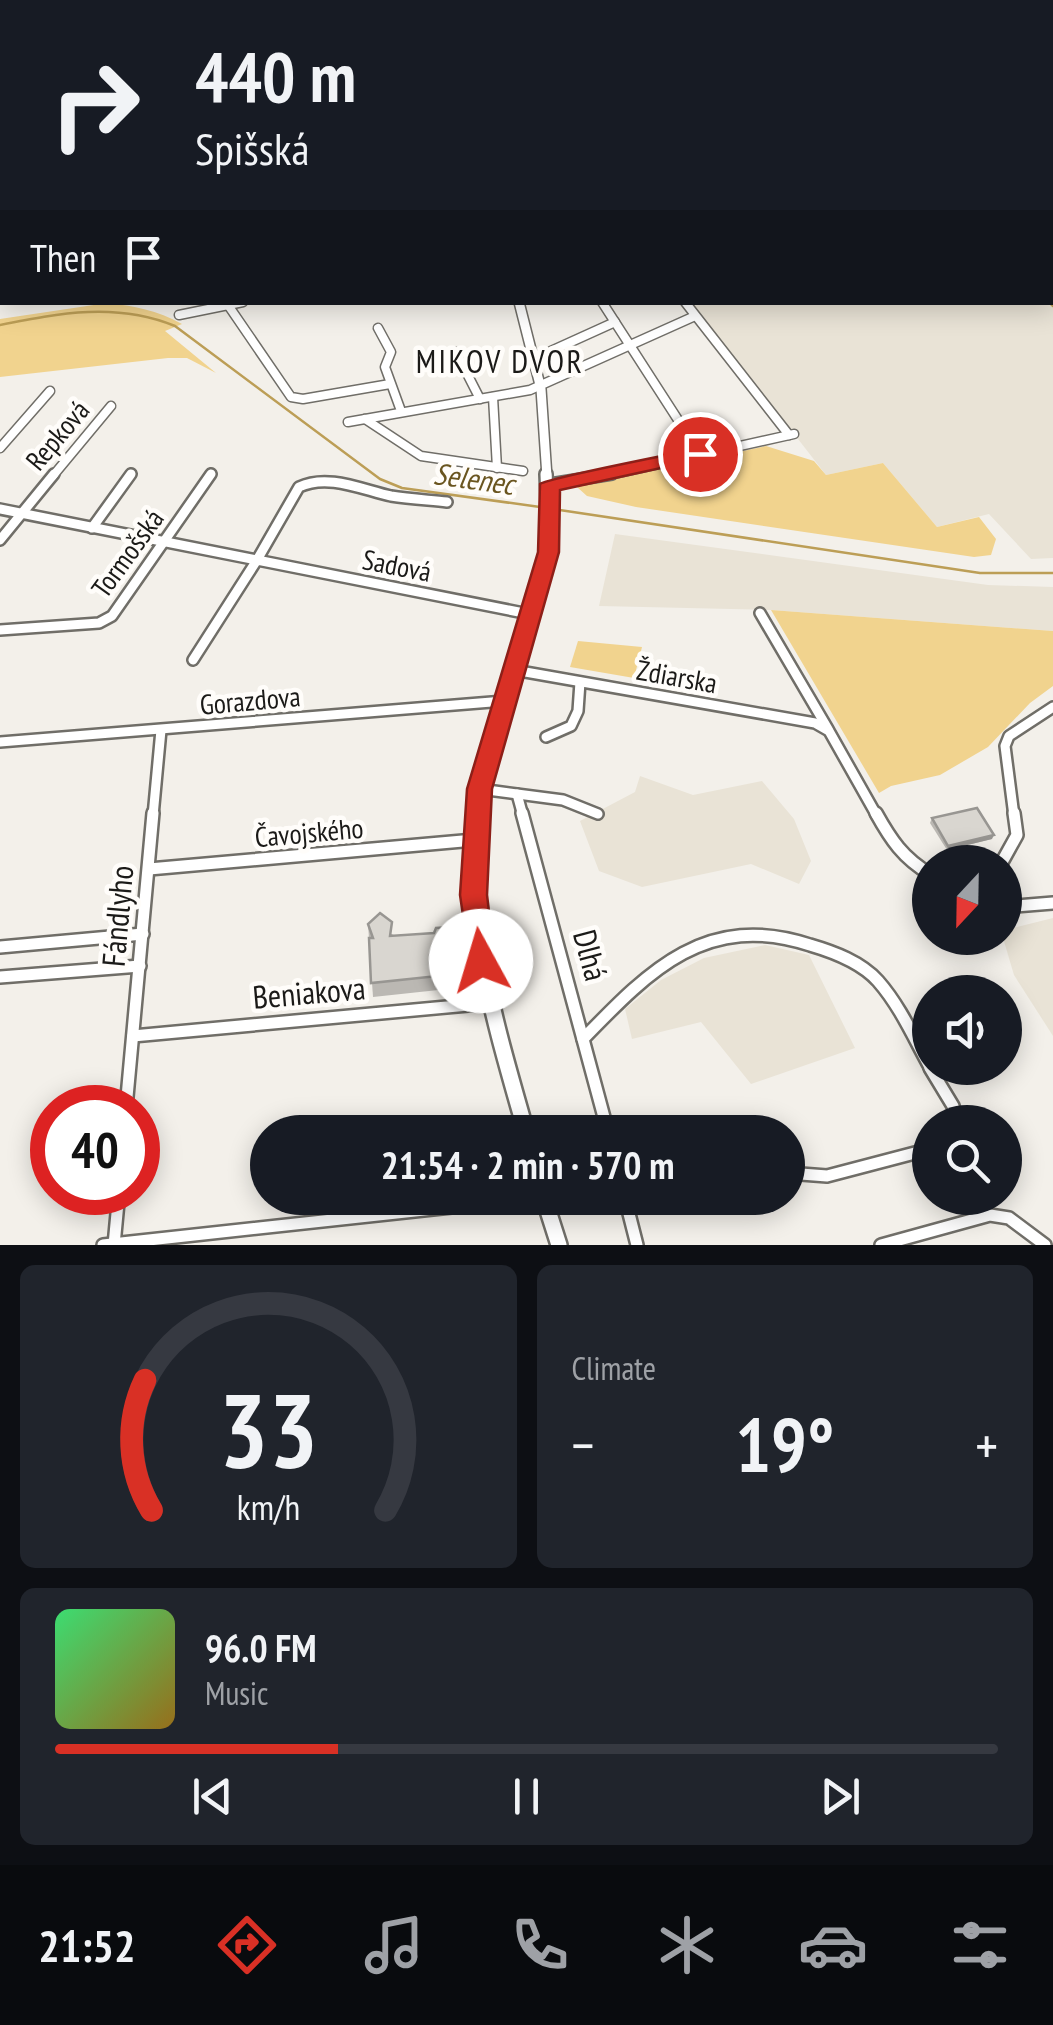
<!DOCTYPE html>
<meta charset="utf-8">
<style>
:root{--surface:#171b24;--page:#20242c;--text:#f1f3f6;--muted:#9ea1a6;--line:#363941;--accent:#d93025}
body{margin:0;font-family:"PT Sans Narrow",sans-serif;background:var(--page);color:var(--text);height:100vh;display:flex;flex-direction:column;font-size:38px;white-space:nowrap}
*{box-sizing:border-box;margin:0}
p{font-size:32px;color:var(--muted)}
.icon{flex:none;width:55px;height:55px;fill:none;stroke:currentColor;stroke-width:2;stroke-linecap:round;stroke-linejoin:round}
.map{position:relative;height:1245px;overflow:hidden}
.details{display:flex;flex-direction:column;gap:20px;padding:20px;background:#0d0f14;flex:1}
.details>*{flex:none}
.top-card{position:absolute;left:0px;top:0px;width:1055px;height:305px;box-shadow:0 5px 25px #0003;background:#171b24;color:var(--text);overflow:hidden}
.needle{width:65px;rotate:202deg}
.tools{position:absolute;left:912px;top:845px;display:grid;gap:20px}
.tools a{display:grid;place-items:center;width:110px;height:110px;border-radius:50%;background:var(--surface);box-shadow:0 5px 25px #0003;font-size:50px}
.speed{position:absolute;left:30px;top:1085px;display:flex;gap:20px;font-size:50px;font-weight:700;text-align:center}
.speed>*{display:grid;place-content:center;width:130px;height:130px;border-radius:50%;background:var(--surface);box-shadow:0 5px 25px #0003;line-height:1}
.speed .limit{border:15px solid #d22;background:#fff;color:#111}
.pin{position:absolute;display:grid;place-items:center;width:85px;height:85px;color:#fff;margin:-42px;border:5px solid #fff;border-radius:50%;box-shadow:0 2px 10px #0007}
.me{position:absolute;width:110px;margin:-55px;rotate:354deg;stroke-linejoin:round;filter:drop-shadow(0 0 8px #0008)}
.turn{display:flex;align-items:center;gap:35px;height:210px;padding:0 30px;font-size:45px}
.turn .icon{width:130px;height:130px;stroke-width:2.5}
.turn b{display:block;font-size:70px;line-height:85px}
.then{display:flex;align-items:center;height:95px;padding:0 30px;background:#0003;gap:20px;font-size:38px}
.big{font-size:75px;font-weight:600;line-height:1.1}
.details .card{flex:1;display:flex;flex-direction:column;justify-content:center;gap:15px;min-width:0;padding:0 35px;border-radius:15px;background:var(--page)}
.details .dial{align-items:center;gap:0}
.dial svg{height:260px;overflow:visible;fill:none;stroke:var(--line);stroke-width:7;stroke-linecap:round;text-anchor:middle}
.dial text{fill:var(--text);stroke:none}
.song{display:flex;align-items:center;gap:30px}
.cover{width:120px;height:120px;border-radius:15px;background:linear-gradient(135deg,hsl(140 70% 55%),hsl(40 70% 35%))}
.played{height:10px;border-radius:5px;background:linear-gradient(90deg,var(--accent) 30%,var(--line) 30%)}
.keys{display:flex;justify-content:space-around;direction:ltr}
.heat{display:flex;justify-content:space-between;align-items:center;font-size:55px;direction:ltr}
.details .tiles{flex:1;display:grid;gap:20px;grid-template-columns:1fr 1fr}
.card:last-child{grid-column:span 2}
.trip{position:absolute;left:250px;top:1115px;width:555px;height:100px;border-radius:50px;background:var(--surface);box-shadow:0 5px 25px #0003;font-weight:600;line-height:100px;text-align:center}
.tab-bar{display:flex;height:160px;justify-content:space-around;align-items:center;background:#090b0e;color:var(--muted)}
.tab-bar .icon{width:70px;height:70px}
.tab-bar .on{color:var(--accent)}
.tab-bar b{font-size:45px;color:var(--text)}
.map>svg:first-child{display:block}
</style>
<div class="map">
<svg width="1053" height="1245" viewBox="0 0 1053 1245">
<rect width="100%" height="100%" fill="#f3f0ea"/>
<g fill="#e9e3d6">
<polygon points="1053,99 1053,558 1031,559 989,514 937,527 883,463 826,475 692,303 1052,302"/>
<polygon points="615,534 988,585 1053,587 1053,631 771,610 599,606"/>
<polygon points="640,776 693,795 762,781 794,819 811,861 799,884 751,864 642,887 599,871 580,821 635,792"/>
<polygon points="1053,918 1053,1036 1014,975 1003,938 1005,930"/>
<polygon points="765,945 809,955 855,1048 751,1084 701,1022 632,1039 625,1009 661,980 704,958"/>
</g>
<g fill="#f1d38e">
<path d="M 107,303 C 134,306 157,310 182,324 L 165,331 L 216,373 L 187,358 L 168,358 L 0,377 L 0,319 Z"/>
<polygon points="766,446 814,461 826,475 883,463 937,527 979,517 996,539 991,555 974,557 636,507 587,496 577,487"/>
<polygon points="771,610 1053,631 1053,686 1030,703 988,747 940,775 891,786 879,793"/>
<polygon points="578,641 642,647 634,678 570,667"/>
</g>
<g fill="none" stroke-linecap="round" stroke-linejoin="round">
<g stroke="#bc9e56" stroke-width="2.5">
<polyline points="1049,302 1053,306"/>
<path d="M 0,325 C 60,313 116,302 175,326 L 380,479 L 402,488 L 540,507"/>
<polyline points="553,509 980,573 1053,573"/>
</g>
<defs>
<g id="street-far2">
<polyline points="602,302 700,454"/>
<polyline points="685,302 789,435"/>
<polyline points="228,305 291,397 303,399 390,384"/>
<polyline points="179,315 243,302"/>
<polyline points="378,328 391,352 385,367 401,411"/>
<polyline points="456,352 480,399"/>
<polyline points="558,377 551,351 615,322"/>
<polyline points="493,397 497,468"/>
<polyline points="365,419 421,456 523,471"/>
<polyline points="348,422 530,390 695,316"/>
<polyline points="0,448 50,391"/>
<polyline points="52,477 111,406"/>
<polyline points="601,477 794,434"/>
</g>
<g id="street-far1">
<polyline points="550,484 612,474"/>
<path d="M 0,509 L 257,560 L 299,487 C 328,473 363,490 391,496 C 410,499 429,500 447,502"/>
<polyline points="92,528 131,474"/>
<polyline points="0,540 54,474"/>
<polyline points="760,613 828,729"/>
<polyline points="0,630 99,623 112,616 211,474"/>
<polyline points="193,660 257,560 529,614"/>
<polyline points="514,670 815,723 829,731 877,816"/>
<polyline points="546,737 571,726 578,711 580,682"/>
<polyline points="0,742 504,701"/>
<polyline points="480,789 563,800 598,814"/>
<polyline points="517,794 523,816"/>
<polyline points="153,816 161,730"/>
<polyline points="1014,816 1005,746 1009,736 1053,707"/>
</g>
<g id="street">
<polyline points="522,813 608,1132"/>
<path d="M 876,813 C 891,840 903,858 930,874"/>
<polyline points="1002,862 1017,835 1014,813"/>
<polyline points="149,869 474,840"/>
<polyline points="1005,902 1015,906 1053,903"/>
<polyline points="0,947 143,934"/>
<polyline points="0,977 140,966"/>
<polyline points="133,1036 490,1003"/>
<path d="M 583,1039 C 649,971 706,911 810,945 C 834,952 861,962 878,981 C 900,1006 914,1038 930,1067"/>
<polyline points="930,1068 953,1106 957,1122"/>
<polyline points="126,1108 153,813"/>
<polyline points="788,1173 827,1176 930,1149"/>
<polyline points="625,1198 637,1245"/>
<polyline points="103,1245 534,1198"/>
<polyline points="114,1245 119,1192"/>
<polyline points="881,1245 990,1215 1009,1218 1045,1245"/>
</g>
<polyline id="secondary-far2" points="519,302 541,389 547,477"/>
<polyline id="secondary-far1" points="478,816 497,720 549,551 546,474"/>
<g id="secondary">
<path d="M 478,813 C 465,929 495,1022 526,1132"/>
<polyline points="544,1198 559,1245"/>
</g>
<g id="highway">
<rect x="1052" y="30" width="1" height="6"/>
<rect x="0" y="91" width="2" height="6"/>
</g>
</defs>
<use href="#street-far2" stroke="#706e68" stroke-width="11"/>
<use href="#street-far1" stroke="#706e68" stroke-width="14"/>
<use href="#street" stroke="#706e68" stroke-width="16"/>
<use href="#secondary-far2" stroke="#706e68" stroke-width="12"/>
<use href="#secondary-far1" stroke="#706e68" stroke-width="16"/>
<use href="#secondary" stroke="#706e68" stroke-width="20"/>
<use href="#highway" stroke="#706e68" stroke-width="5"/>
<use href="#street-far2" stroke="#fff" stroke-width="8"/>
<use href="#street-far1" stroke="#fff" stroke-width="9"/>
<use href="#street" stroke="#fff" stroke-width="11"/>
<use href="#secondary-far2" stroke="#fff" stroke-width="9"/>
<use href="#secondary-far1" stroke="#fff" stroke-width="11"/>
<use href="#secondary" stroke="#fff" stroke-width="15"/>
<use href="#highway" fill="#fff" fill-rule="evenodd"/>
</g>
<g fill="#bbb8b3">
<polygon points="932,818 992,839 947,850 930,823"/>
<polygon points="368,924 394,935 457,974 457,988 373,997"/>
</g>
<polygon fill="#989692" points="994,835 992,839 947,850 948,846"/>
<g fill="#d9d6d0" stroke="#989692" stroke-width="2.5">
<polygon points="977,808 994,835 948,846 932,818"/>
<polygon points="380,913 392,922 390,936 434,933 436,928 450,927 457,974 371,983 369,938 373,938 368,924"/>
</g>
<path fill="#d93025" stroke="#8d1f18" stroke-width="2.5" d="M 700,448 L 710,454 L 707,458 L 560,490 L 559,552 L 492,789 L 487,895 L 495,961 L 491,970 L 481,973 L 471,970 L 460,895 L 467,789 L 538,552 L 540,484 C 546,478 679,453 700,448 Z"/>
<g text-anchor="middle" dominant-baseline="central" stroke-width="9" stroke-linejoin="round" paint-order="stroke">
<g font-size="28" fill="#1b1a18" stroke="#fffdfa">
<text transform="translate(57 435) rotate(-50)">Repková</text>
<text transform="translate(127 553) rotate(-54)">Tormošská</text>
<text transform="translate(397 565) rotate(11)">Sadová</text>
<text transform="translate(677 676) rotate(10)">Ždiarska</text>
<text transform="translate(250 700) rotate(-5)">Gorazdova</text>
<text transform="translate(309 832) rotate(-5)">Čavojského</text>
</g>
<g font-size="30" font-style="italic" fill="#6a551f" stroke="#fffdfa">
<text transform="translate(474 478) rotate(8)">Selenec</text>
</g>
<g font-size="32" letter-spacing="2.5" fill="#1b1a18" stroke="#fffdfa">
<text x="500" y="361">MIKOV DVOR</text>
</g>
<g font-size="32" fill="#1b1a18" stroke="#fffdfa">
<text transform="translate(117 916) rotate(-85)">Fándlyho</text>
<text transform="translate(591 955) rotate(75)">Dlhá</text>
<text transform="translate(309 992) rotate(-5)">Beniakova</text>
</g>
</g>
</svg>
<div class="tools">
<a><svg class="needle" viewBox="-14 -14 28 28"><path d="M0-13l5 13h-10z" fill="#e53935"/><path d="M0 13l5-13h-10z" fill="#9ea1a6"/></svg></a>
<a><svg class="icon" aria-label="sound" viewBox="0 0 24 24"><path d="M4 9h4l5-4v14l-5-4H4zM17 9q2 3 0 6"/></svg></a>
<a><svg class="icon" aria-label="search" viewBox="0 0 24 24"><circle cx="10" cy="10" r="6"/><path d="M15 15l6 6"/></svg></a>
</div>
<div class="speed"><div class="limit">40</div></div>
<div class="pin" style="left:700px;top:454px;background:#d93025"><svg class="icon" aria-label="arrive" viewBox="0 0 24 24"><path d="M6 21V4h12l-3 4 3 4H6"/></svg></div>
<svg class="me" style="left:481px;top:961px" viewBox="-20 -20 40 40"><circle r="19" fill="#fff"/><path d="M0-13L10 11 0 6-10 11z" fill="#d93025"/></svg>
<div class="trip">21:54 · 2 min · 570 m</div>
<div class="top-card">
<div class="turn"><svg class="icon" aria-label="right" viewBox="0 0 24 24"><path d="M7 20v-9h11M14 6l5 5-5 5"/></svg><div><b>440 m</b>Spišská</div></div>
<div class="then">Then<svg class="icon" aria-label="arrive" viewBox="0 0 24 24"><path d="M6 21V4h12l-3 4 3 4H6"/></svg></div>
</div>
</div>
<section class="details">
<div class="tiles">
<div class="card dial"><svg viewBox="0 0 100 80">
<path d="M14 69A42 42 0 1 1 86 69"/>
<path d="M14 69A42 42 0 0 1 12 29" stroke="#d93025"/>
<text x="50" y="56" font-size="32" font-weight="700">33</text>
<text x="50" y="72" font-size="11">km/h</text>
</svg></div>
<div class="card"><p>Climate</p>
<div class="heat"><a>−</a><b class="big">19°</b><a>+</a></div>
</div>
<div class="card">
<div class="song"><i class="cover"></i><div><b>96.0 FM</b><p>Music</p></div></div>
<div class="played"></div>
<div class="keys"><svg class="icon" aria-label="previous" viewBox="0 0 24 24"><path d="M18 5L8 12l10 7zM5 5v14"/></svg><svg class="icon" aria-label="pause" viewBox="0 0 24 24"><path d="M8 5v14M16 5v14"/></svg><svg class="icon" aria-label="next" viewBox="0 0 24 24"><path d="M6 5l10 7-10 7zM19 5v14"/></svg></div>
</div>
</div>
</section>
<nav class="tab-bar">
<b>21:52</b>
<svg class="icon on" aria-label="directions" viewBox="0 0 24 24"><path d="M12 3l9 9-9 9-9-9zM9 14v-3h6M13 9l2 2-2 2"/></svg>
<svg class="icon" aria-label="music" viewBox="0 0 24 24"><path d="M9 18V5l10-2v13"/><circle cx="6" cy="18" r="3"/><circle cx="16" cy="16" r="3"/></svg>
<svg class="icon" aria-label="phone" viewBox="0 0 24 24"><path d="M5 4h4l2 5-3 2q2 4 5 5l2-3 5 2v4C11 20 4 13 5 4z"/></svg>
<svg class="icon" aria-label="climate" viewBox="0 0 24 24"><path d="M12 3v18M4 7l16 10M4 17L20 7"/></svg>
<svg class="icon" aria-label="car" viewBox="0 0 24 24"><path d="M5 17H2v-5l4-1 3-4h7l3 4 3 1v5h-3M9 17h6M6 11h13"/><circle cx="7" cy="17" r="2"/><circle cx="17" cy="17" r="2"/></svg>
<svg class="icon" aria-label="filters" viewBox="0 0 24 24"><path d="M4 7h16M4 17h16"/><circle cx="9" cy="7" r="2"/><circle cx="15" cy="17" r="2"/></svg>
</nav>
